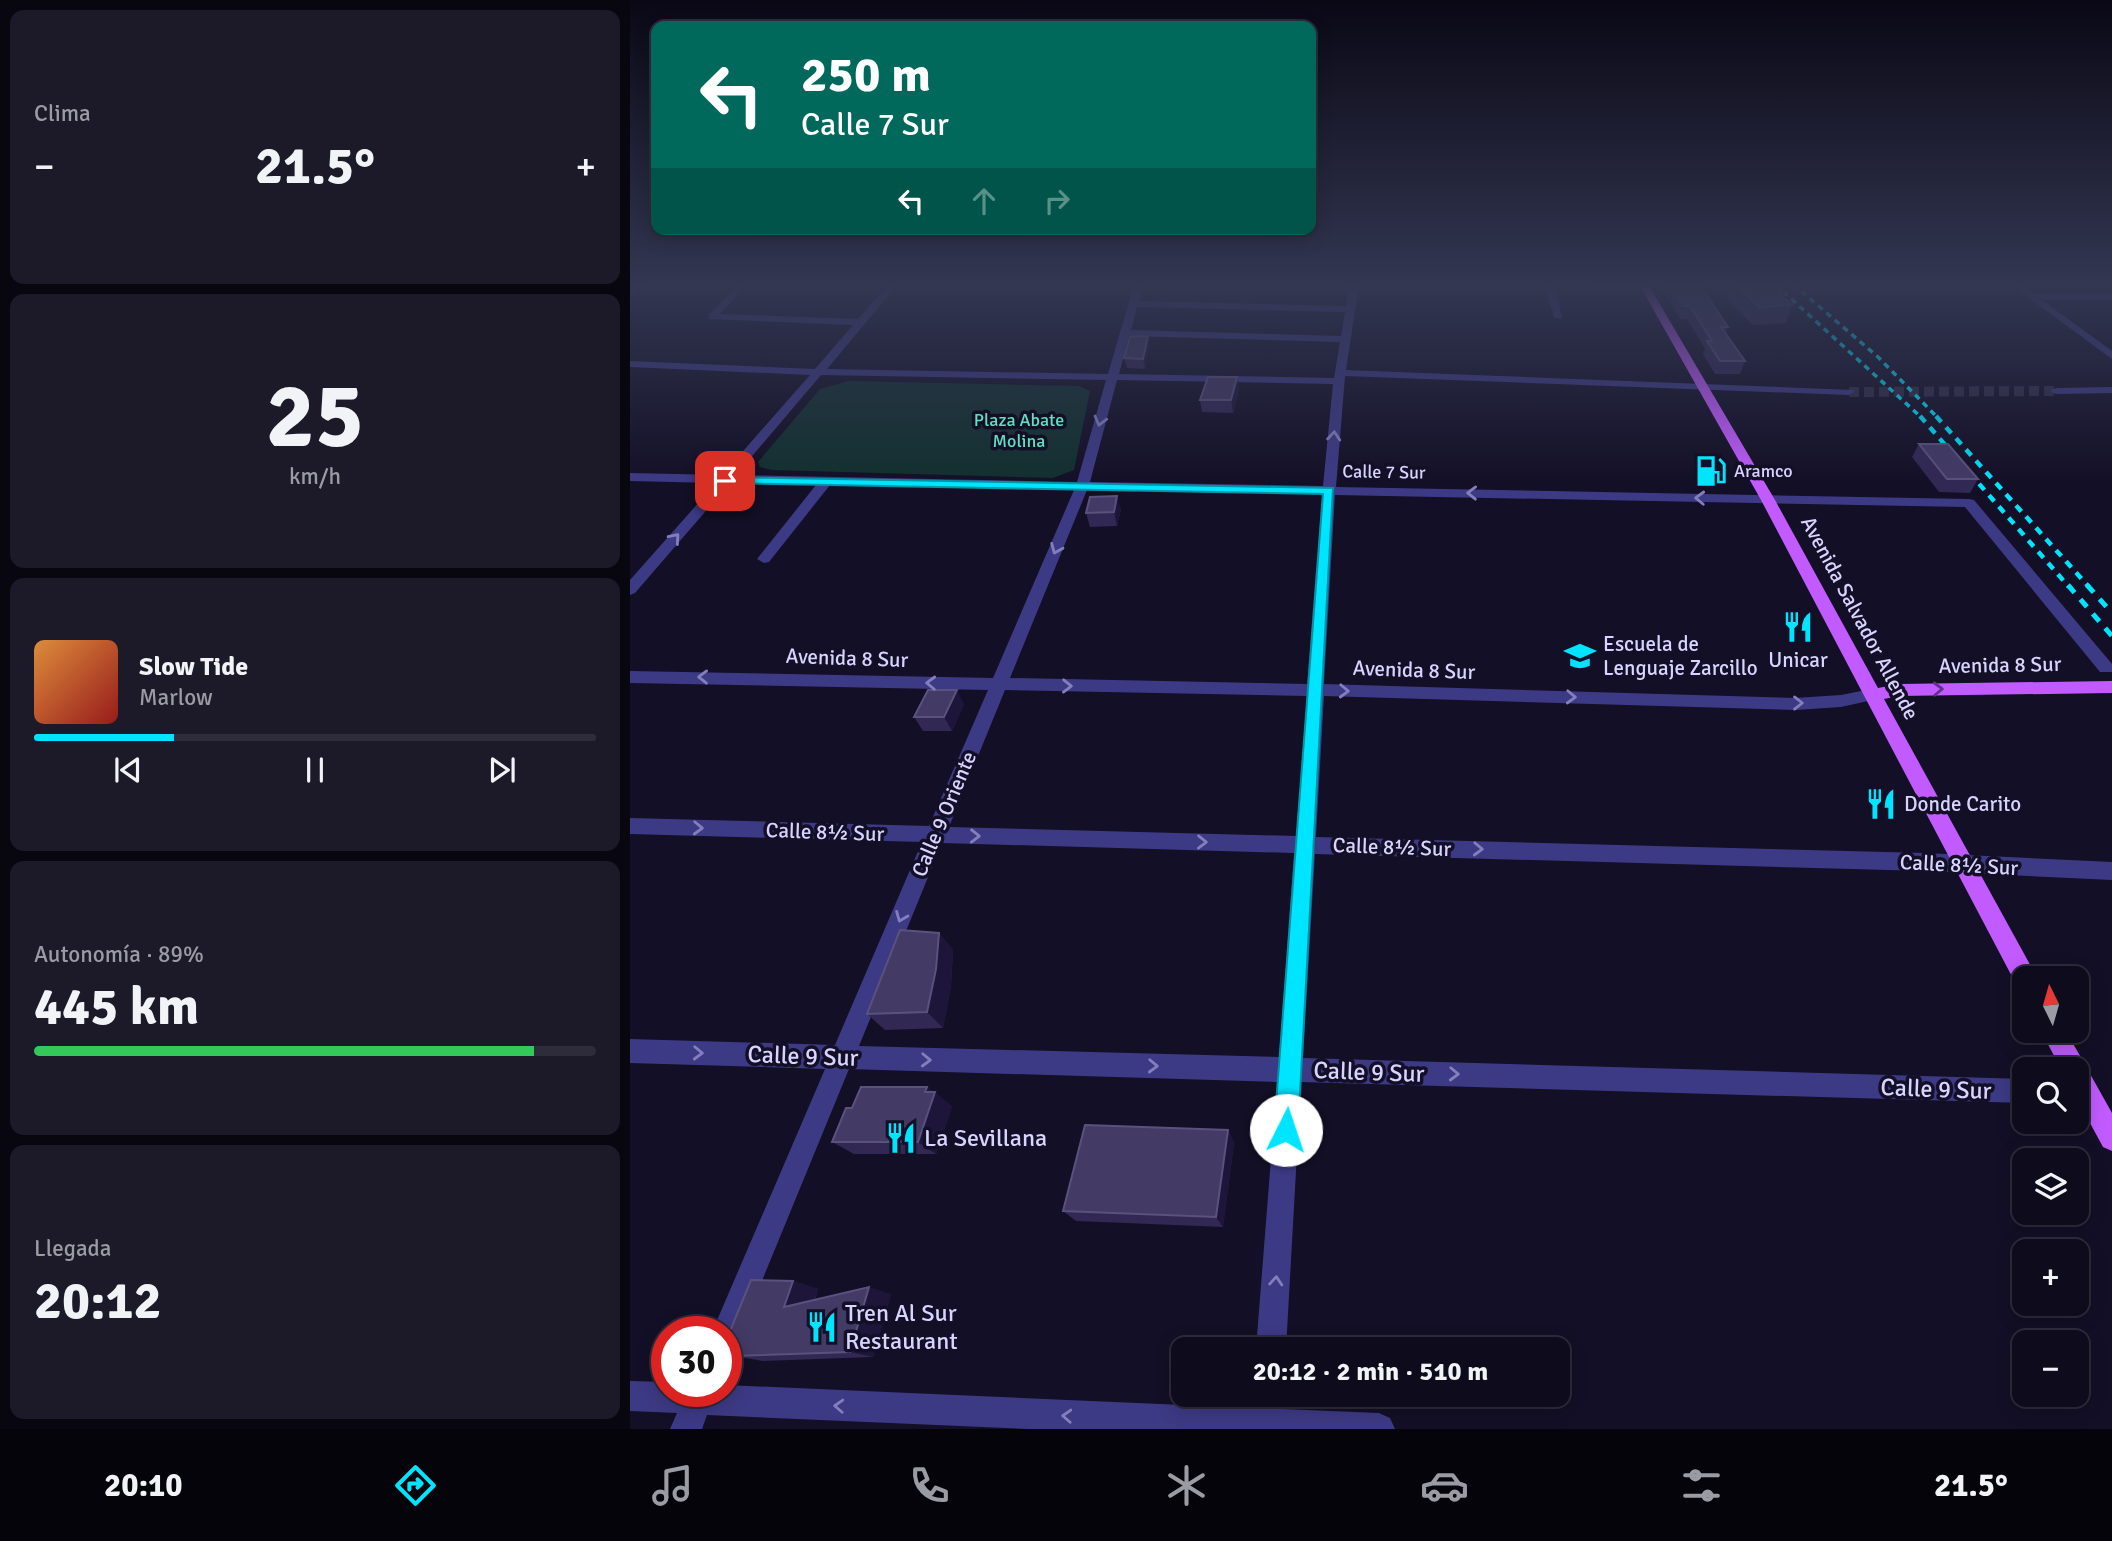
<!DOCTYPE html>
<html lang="es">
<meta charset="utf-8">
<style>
:root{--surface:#0e0b1c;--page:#1c1929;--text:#f1f3f6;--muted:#9b9ba3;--line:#2e2b3b;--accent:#00e5ff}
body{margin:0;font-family:Signika,sans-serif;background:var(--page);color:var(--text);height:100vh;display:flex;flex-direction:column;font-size:26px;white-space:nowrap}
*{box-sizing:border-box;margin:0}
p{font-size:23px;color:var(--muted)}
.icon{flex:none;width:38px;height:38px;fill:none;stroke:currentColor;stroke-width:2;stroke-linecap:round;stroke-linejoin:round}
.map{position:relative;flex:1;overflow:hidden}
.drawer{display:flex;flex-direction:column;gap:10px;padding:10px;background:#08060f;width:630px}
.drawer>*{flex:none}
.top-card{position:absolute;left:21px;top:21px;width:665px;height:214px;border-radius:14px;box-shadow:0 4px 18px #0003,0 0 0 2px var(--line);background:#00695c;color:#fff;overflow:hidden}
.needle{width:46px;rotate:355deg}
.controls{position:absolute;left:1382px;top:966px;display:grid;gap:14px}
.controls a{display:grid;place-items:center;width:77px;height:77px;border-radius:14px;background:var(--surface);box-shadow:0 4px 18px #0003,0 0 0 2px var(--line);font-size:35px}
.speed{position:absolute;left:21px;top:1316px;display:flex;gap:14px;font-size:35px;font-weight:700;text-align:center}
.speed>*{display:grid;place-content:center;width:91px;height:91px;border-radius:50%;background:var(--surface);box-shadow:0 4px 18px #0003,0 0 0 2px var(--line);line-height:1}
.speed .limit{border:10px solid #d22;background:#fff;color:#111}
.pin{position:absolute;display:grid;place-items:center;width:60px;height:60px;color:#fff;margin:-30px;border-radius:14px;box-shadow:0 4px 10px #0006}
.me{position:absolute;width:77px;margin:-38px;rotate:4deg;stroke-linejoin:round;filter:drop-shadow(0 0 5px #0008)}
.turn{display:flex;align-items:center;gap:24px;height:147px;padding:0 35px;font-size:32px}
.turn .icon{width:91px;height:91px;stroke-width:2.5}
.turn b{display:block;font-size:49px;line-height:60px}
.lanes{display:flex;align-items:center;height:66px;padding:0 35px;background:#0003;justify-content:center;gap:35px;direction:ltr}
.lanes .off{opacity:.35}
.big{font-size:52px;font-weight:700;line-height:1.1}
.drawer .widget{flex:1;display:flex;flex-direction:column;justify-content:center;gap:10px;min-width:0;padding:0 24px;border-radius:14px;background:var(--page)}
.drawer .dial{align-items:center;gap:0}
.dial b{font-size:91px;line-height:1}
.song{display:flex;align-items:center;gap:21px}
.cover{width:84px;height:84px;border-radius:10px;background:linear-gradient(135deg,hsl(30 70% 55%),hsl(0 70% 35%))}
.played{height:7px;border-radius:4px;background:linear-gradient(90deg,var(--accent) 25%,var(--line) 25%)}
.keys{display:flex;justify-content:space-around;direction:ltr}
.heat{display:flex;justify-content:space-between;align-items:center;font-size:38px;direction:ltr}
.charge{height:10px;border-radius:5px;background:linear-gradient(90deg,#34c759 89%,var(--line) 0)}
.trip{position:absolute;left:541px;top:1337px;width:399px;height:70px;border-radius:14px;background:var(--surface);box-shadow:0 4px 18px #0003,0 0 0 2px var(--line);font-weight:700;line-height:70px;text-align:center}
.dock{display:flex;height:112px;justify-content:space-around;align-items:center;background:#06040b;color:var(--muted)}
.dock .icon{width:49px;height:49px}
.dock .on{color:var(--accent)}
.dock b{font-size:32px;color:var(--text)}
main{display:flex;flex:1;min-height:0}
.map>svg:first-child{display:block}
</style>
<main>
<section class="drawer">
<div class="widget"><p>Clima</p>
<div class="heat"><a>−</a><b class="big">21.5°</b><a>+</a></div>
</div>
<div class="widget dial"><b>25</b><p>km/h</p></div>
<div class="widget">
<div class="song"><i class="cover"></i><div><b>Slow Tide</b><p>Marlow</p></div></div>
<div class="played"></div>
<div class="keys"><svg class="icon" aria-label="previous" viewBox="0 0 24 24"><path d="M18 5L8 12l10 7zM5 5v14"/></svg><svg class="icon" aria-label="pause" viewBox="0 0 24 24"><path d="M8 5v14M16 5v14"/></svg><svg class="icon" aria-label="next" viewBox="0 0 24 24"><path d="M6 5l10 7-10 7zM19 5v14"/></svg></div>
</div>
<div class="widget"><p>Autonomía · 89%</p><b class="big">445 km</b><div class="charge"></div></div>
<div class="widget"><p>Llegada</p><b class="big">20:12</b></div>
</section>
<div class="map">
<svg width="1482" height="1429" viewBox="0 0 1482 1429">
<rect width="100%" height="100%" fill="#130f26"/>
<polygon fill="#12302f" points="219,381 449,386 460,391 444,470 423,478 142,470 130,467 128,462 190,389"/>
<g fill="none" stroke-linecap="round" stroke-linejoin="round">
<polyline stroke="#312d47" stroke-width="10" stroke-dasharray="10 5" stroke-linecap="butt" points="1219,392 1426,391"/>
<g fill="#3d3a85" fill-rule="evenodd">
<polygon points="7,284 18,284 0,297 0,290"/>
<path d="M 108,284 L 118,284 L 90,314 L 228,319 L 259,284 L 268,284 L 197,369 L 478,374 L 504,284 L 514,284 L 509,301 L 716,306 L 719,284 L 729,284 L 716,370 L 1223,390 L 1225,392 L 1219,395 L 715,376 L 706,487 L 1339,499 L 1344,500 L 1482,664 L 1482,672 L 1470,672 L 1335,507 L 705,495 L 694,684 L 1165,698 L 1211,695 L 1241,689 L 1250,695 L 1247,699 L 1211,707 L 1165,710 L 694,696 L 686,837 L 1295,853 L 1482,862 L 1482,880 L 1295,871 L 685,854 L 673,1058 L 1395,1079 L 1395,1103 L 671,1082 L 656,1349 L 626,1349 L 647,1082 L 219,1069 L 106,1344 L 96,1349 L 96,1332 L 82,1332 L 195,1069 L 0,1063 L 0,1039 L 205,1045 L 292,842 L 0,834 L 0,818 L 299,826 L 358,690 L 0,683 L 0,671 L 363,678 L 444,490 L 200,485 L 139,562 L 134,563 L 127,559 L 186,485 L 100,483 L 5,593 L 0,595 L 0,580 L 86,483 L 0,481 L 0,473 L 92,475 L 180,375 L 0,367 L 0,361 L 185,369 L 223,325 L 79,319 L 79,315 ZM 507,307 L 715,312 L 711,336 L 501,330 ZM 499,336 L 710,342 L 704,378 L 489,374 ZM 191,375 L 476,380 L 447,482 L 106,475 ZM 487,380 L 703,384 L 693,486 L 460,482 ZM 457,490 L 692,494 L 677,684 L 380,678 ZM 375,690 L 677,696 L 666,836 L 319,827 ZM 312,843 L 664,853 L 649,1057 L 229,1046 Z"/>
<polygon points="915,284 925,284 932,319 924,317"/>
<polygon points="958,284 1018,284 1019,285 1014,288 962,287"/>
<polygon points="1380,284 1390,284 1404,294 1482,294 1482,300 1412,300 1482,351 1482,359"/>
<polygon points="1482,387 1482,393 1426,394 1420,391 1426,388"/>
<polygon points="0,1381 37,1382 37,1391 96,1391 96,1385 622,1408 623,1395 653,1395 653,1409 749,1413 760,1418 765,1429 398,1429 77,1415 72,1429 40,1429 47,1413 0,1411"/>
</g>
<g fill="#c25bff" fill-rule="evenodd">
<polygon points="1009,284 1018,284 1145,500 1248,688 1269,684 1482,681 1482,693 1269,696 1254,699 1403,970 1406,978 1395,978 1395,989 1387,986 1131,500"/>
<polygon points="1411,1031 1436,1031 1482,1113 1482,1151 1473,1147 1447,1099 1447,1069 1431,1069"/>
</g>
<g stroke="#00e5ff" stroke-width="3.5" stroke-dasharray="6 5" stroke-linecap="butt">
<polyline points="1145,284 1292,418"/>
<polyline points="1163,284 1248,357 1308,418"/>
</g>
<g stroke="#00e5ff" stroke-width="4.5" stroke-dasharray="8 7" stroke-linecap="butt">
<polyline points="1290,416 1439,587"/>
<polyline points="1306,416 1459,587"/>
</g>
<g stroke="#00e5ff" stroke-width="5" stroke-dasharray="10 9" stroke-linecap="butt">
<polyline points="1438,585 1482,636"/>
<polyline points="1457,585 1482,613"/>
</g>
</g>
<g fill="#312854">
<polygon points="1029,284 1069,284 1098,327 1096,334 1115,361 1110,374 1085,374 1073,354 1075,349 1057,319 1050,319"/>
<polygon points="1099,284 1144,284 1154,293 1153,297 1162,305 1156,323 1123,325 1095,297"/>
<polygon points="518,336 519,346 515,369 497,368 494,358"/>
<polygon points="609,389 603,413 572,412 570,400"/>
<polygon points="1289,444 1348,479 1340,493 1309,492 1282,457"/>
<polygon points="491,509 487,526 460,527 456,513"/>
<polygon points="334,704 322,731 293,731 284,717"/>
<polygon points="309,933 323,950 321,986 313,1028 255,1030 237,1014"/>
<polygon points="322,1106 306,1154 224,1154 202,1142 222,1108"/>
<polygon points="598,1130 604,1143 593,1227 446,1221 433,1211"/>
<polygon points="163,1281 188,1289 185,1300 261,1294 243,1357 133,1361 103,1356"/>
</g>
<g fill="#1d163a">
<polygon points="518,336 519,346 515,369 513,359"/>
<polygon points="607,377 609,389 603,413 601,400"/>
<polygon points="487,496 491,509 487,526 484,512"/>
<polygon points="327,690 334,704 322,731 314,717"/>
<polygon points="309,933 323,950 321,986 313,1028 297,1012"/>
<polygon points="297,1087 305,1093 305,1092 322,1106 306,1154 288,1142 295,1092"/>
<polygon points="598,1130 604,1143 593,1227 586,1217"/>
<polygon points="163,1281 188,1289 180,1313 154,1307"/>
<polygon points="239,1287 261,1294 243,1357 220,1352"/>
</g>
<g fill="#433a66" stroke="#5a527e" stroke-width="2">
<polygon points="1040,284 1069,284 1098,327 1091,327 1115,361 1090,361 1077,341 1082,341 1060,306 1053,306"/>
<polygon points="1105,284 1144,284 1154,293 1148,293 1162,305 1129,307"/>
<polygon points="518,336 513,359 494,358 500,337"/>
<polygon points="578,377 607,377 601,400 570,400"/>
<polygon points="1289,444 1318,444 1348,479 1317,479"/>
<polygon points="487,496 484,512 456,513 460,497"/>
<polygon points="298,690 327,690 314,717 284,717"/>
<polygon points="270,930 309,933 306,969 297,1012 237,1014"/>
<polygon points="231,1087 297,1087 295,1092 305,1092 288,1142 202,1142 216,1108 222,1108"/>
<polygon points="455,1125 598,1130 586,1217 433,1211"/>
<polygon points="121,1280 163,1281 154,1307 239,1287 220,1352 103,1356 98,1336"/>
</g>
<defs><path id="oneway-chevron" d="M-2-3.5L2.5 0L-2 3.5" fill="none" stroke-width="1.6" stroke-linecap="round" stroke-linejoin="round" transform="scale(1.75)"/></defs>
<g stroke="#837fbc">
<use href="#oneway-chevron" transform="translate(470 421) rotate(105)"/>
<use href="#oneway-chevron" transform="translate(704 436) rotate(-85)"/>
<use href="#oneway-chevron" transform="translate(842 493) rotate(-179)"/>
<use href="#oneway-chevron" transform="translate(1070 498) rotate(-178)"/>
<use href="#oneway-chevron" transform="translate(45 538) rotate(-49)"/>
<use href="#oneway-chevron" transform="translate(426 549) rotate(113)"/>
<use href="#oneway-chevron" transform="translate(73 677) rotate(-179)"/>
<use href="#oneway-chevron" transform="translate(301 683) rotate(-178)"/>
<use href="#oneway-chevron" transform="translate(437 686) rotate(1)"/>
<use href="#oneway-chevron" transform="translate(714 691) rotate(2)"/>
<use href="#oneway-chevron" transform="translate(941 697) rotate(2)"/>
<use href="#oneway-chevron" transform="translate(1168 703)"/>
<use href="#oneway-chevron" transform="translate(68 828) rotate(2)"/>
<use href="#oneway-chevron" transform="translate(345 836) rotate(1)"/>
<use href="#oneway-chevron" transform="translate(572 842) rotate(1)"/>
<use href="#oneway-chevron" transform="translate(848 849) rotate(2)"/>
<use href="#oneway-chevron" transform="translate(271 917) rotate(112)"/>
<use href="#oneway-chevron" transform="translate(68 1053) rotate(2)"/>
<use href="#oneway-chevron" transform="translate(296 1060) rotate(2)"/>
<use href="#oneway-chevron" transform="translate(523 1066) rotate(2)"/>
<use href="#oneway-chevron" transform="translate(824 1074) rotate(2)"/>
<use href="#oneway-chevron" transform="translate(646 1281) rotate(-86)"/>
<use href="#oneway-chevron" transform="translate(209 1406) rotate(-177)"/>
<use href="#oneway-chevron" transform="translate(437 1416) rotate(-177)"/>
</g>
<use stroke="#623188" href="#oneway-chevron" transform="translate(1308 689) rotate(-2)"/>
<linearGradient id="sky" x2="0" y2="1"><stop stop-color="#0a0815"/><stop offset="0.59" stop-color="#333752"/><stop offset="1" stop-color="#333752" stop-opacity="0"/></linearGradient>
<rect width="1482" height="484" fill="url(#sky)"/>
<polygon fill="#00e5ff" stroke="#0095a6" stroke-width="2" points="95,477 703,488 668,1130 664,1138 656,1141 648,1138 644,1130 693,494 91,483 91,478"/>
<defs>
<symbol id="fuel-bare" viewBox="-9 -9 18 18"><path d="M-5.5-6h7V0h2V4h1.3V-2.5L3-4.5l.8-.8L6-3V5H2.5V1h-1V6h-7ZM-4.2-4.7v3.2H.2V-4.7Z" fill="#00e5ff" stroke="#130f26" stroke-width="2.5" paint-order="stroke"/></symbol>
<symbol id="restaurant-bare" viewBox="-9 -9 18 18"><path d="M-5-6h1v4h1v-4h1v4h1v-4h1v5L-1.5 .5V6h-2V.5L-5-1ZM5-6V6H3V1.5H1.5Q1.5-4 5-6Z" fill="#00e5ff" stroke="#130f26" stroke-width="2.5" paint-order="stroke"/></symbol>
<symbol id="school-bare" viewBox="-9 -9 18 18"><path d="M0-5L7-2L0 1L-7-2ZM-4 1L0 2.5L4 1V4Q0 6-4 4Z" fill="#00e5ff" stroke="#130f26" stroke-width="2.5" paint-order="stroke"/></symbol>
</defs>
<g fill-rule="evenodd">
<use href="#fuel-bare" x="1059" y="449" width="44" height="44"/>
<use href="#restaurant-bare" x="1146" y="605" width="44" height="44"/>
<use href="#school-bare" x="928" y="634" width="44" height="44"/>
<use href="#restaurant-bare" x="1229" y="782" width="44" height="44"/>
<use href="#restaurant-bare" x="249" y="1116" width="44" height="44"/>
<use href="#restaurant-bare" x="170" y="1305" width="44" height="44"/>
</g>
<g text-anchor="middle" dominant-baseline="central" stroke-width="7" stroke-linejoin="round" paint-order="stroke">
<g font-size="18" fill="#5fe0c0" stroke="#130f26">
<text x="389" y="420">Plaza Abate<tspan x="389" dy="21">Molina</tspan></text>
</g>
<g font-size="18" fill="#d9d4ff" stroke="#130f26" text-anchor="start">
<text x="1104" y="471">Aramco</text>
</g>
<g font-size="18" fill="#d9d4ff" stroke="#130f26">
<text transform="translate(754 472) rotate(1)">Calle 7 Sur</text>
</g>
<g font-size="21" fill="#d9d4ff" stroke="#130f26">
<text transform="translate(1230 618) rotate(62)">Avenida Salvador Allende</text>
<text transform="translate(217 658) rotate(2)">Avenida 8 Sur</text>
<text transform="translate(1370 665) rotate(-1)">Avenida 8 Sur</text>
<text transform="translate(784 670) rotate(2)">Avenida 8 Sur</text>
<text transform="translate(314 814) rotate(-67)">Calle 9 Oriente</text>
<text transform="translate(195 832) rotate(2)">Calle 8½ Sur</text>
<text transform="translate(762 847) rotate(2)">Calle 8½ Sur</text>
<text transform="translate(1329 865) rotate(3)">Calle 8½ Sur</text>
</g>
<g font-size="21" fill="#d9d4ff" stroke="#130f26" text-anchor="start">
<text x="973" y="644">Escuela de<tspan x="973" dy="24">Lenguaje Zarcillo</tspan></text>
<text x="1168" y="660" text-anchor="middle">Unicar</text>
<text x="1274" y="804">Donde Carito</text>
</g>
<g font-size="24" fill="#d9d4ff" stroke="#130f26">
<text transform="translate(173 1056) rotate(2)">Calle 9 Sur</text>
<text transform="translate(739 1072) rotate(2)">Calle 9 Sur</text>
<text transform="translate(1306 1089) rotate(2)">Calle 9 Sur</text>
</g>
<g font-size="24" fill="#d9d4ff" stroke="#130f26" text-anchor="start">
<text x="294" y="1138">La Sevillana</text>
<text x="215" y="1313">Tren Al Sur<tspan x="215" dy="28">Restaurant</tspan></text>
</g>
</g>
</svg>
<div class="controls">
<a><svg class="needle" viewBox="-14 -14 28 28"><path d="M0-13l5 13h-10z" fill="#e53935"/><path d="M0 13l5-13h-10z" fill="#9b9ba3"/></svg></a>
<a><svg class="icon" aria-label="search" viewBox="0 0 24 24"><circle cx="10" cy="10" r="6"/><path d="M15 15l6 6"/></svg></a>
<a><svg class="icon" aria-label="layers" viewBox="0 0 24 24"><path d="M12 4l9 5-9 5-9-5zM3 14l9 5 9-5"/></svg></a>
<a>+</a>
<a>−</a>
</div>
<div class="speed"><div class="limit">30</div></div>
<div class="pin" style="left:95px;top:481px;background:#d93025"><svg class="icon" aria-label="arrive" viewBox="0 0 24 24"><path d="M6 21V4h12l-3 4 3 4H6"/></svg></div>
<svg class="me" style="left:656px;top:1130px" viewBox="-20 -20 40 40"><circle r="19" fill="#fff"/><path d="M0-13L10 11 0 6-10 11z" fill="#00e5ff"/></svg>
<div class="trip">20:12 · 2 min · 510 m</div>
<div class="top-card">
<div class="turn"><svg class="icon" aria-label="left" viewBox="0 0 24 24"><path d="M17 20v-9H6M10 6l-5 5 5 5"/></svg><div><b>250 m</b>Calle 7 Sur</div></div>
<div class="lanes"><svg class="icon" aria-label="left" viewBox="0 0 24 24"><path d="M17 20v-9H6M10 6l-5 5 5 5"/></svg><svg class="icon off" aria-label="ahead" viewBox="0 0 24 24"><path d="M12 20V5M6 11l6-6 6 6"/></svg><svg class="icon off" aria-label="right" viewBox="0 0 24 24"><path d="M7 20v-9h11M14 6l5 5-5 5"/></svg></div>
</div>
</div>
</main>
<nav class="dock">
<b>20:10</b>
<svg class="icon on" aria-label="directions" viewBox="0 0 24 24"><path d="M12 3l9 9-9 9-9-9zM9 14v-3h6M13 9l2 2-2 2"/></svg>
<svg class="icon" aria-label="music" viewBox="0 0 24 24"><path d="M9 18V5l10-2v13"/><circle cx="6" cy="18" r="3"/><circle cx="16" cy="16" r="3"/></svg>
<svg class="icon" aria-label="phone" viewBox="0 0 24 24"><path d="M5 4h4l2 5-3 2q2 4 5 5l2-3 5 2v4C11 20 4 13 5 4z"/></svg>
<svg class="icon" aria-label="climate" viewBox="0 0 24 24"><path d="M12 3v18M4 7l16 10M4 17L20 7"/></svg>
<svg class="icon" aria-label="car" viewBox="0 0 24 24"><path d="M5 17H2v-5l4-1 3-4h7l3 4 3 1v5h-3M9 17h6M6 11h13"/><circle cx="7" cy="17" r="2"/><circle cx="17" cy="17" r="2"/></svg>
<svg class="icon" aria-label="filters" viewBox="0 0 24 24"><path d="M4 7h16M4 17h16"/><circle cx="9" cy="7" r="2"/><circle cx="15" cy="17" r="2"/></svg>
<b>21.5°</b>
</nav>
